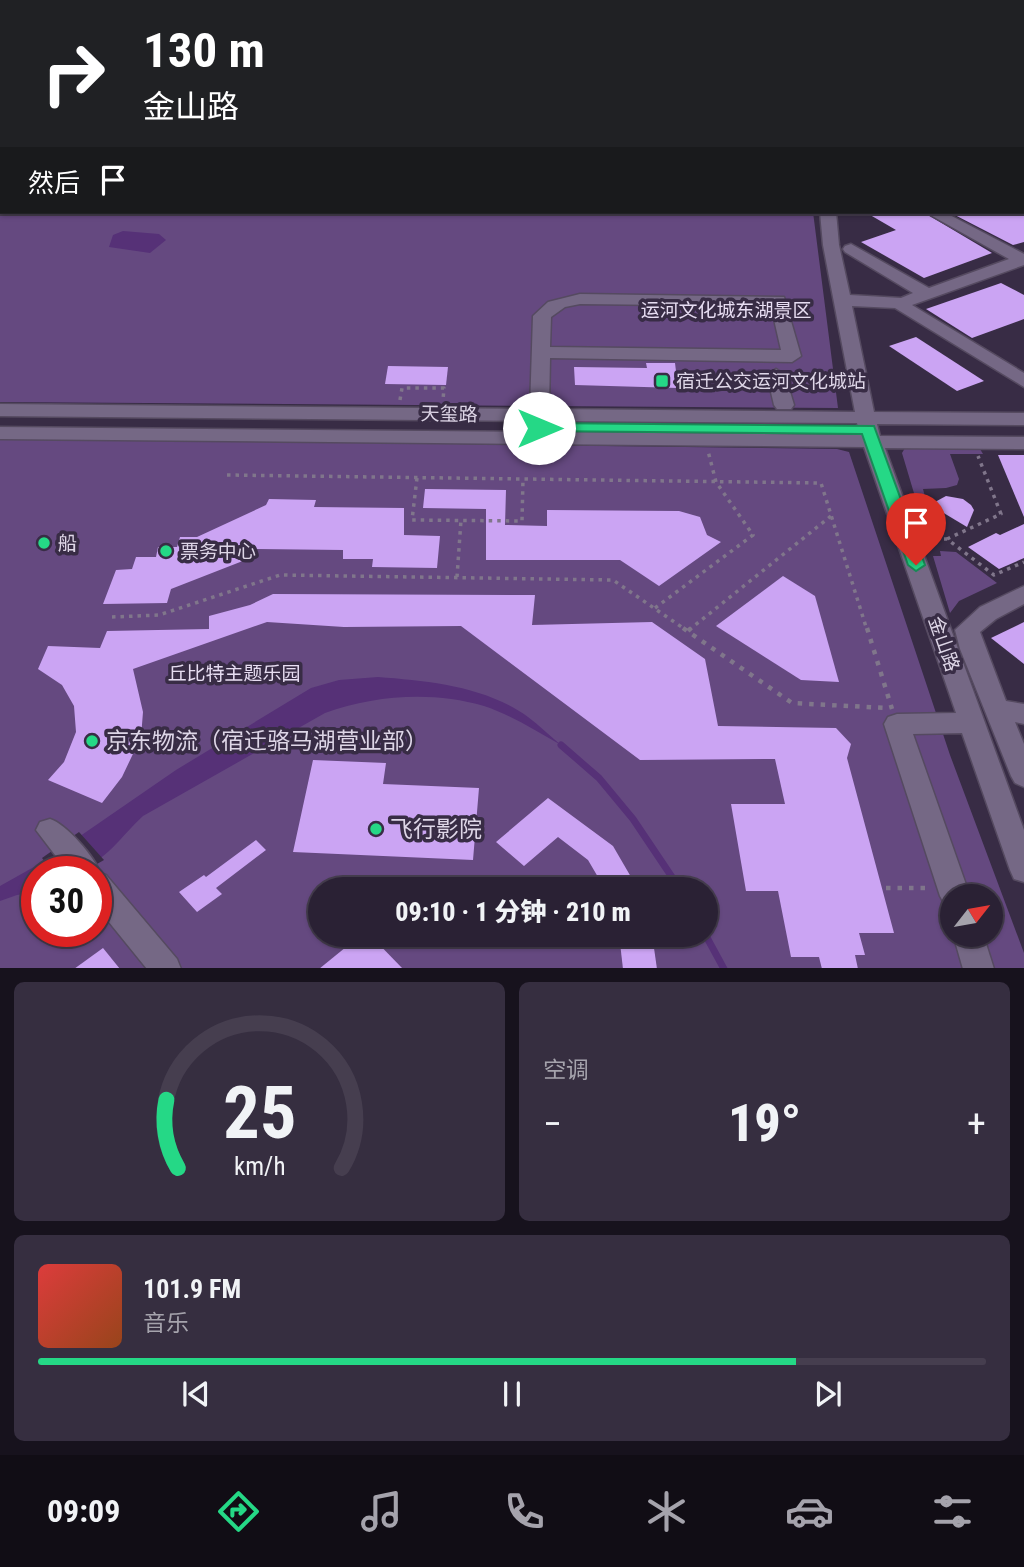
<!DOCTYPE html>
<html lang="zh">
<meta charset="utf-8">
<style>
:root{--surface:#2a2134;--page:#362e40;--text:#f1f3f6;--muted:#a5a3ac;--line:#463e4f;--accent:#25d886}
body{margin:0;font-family:"Roboto Condensed","Noto Sans SC",sans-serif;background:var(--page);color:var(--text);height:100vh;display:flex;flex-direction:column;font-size:26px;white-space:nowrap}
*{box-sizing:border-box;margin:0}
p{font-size:23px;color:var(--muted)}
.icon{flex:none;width:38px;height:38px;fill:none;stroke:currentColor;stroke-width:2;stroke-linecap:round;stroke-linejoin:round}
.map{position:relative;height:968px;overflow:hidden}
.side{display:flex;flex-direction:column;gap:14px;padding:14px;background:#17121d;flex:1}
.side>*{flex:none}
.banner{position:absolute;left:0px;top:0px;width:1026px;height:214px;box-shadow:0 2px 5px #0004,0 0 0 2px var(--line);background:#202124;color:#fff;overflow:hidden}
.needle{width:46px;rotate:59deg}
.buttons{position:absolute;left:940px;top:884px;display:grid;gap:14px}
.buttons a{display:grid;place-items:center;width:63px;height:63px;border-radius:50%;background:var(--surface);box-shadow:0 2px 5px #0004,0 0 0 2px var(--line);font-size:35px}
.speed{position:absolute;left:21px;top:856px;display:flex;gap:14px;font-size:35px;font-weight:700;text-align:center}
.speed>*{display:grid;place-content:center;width:91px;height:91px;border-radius:50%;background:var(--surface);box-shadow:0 2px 5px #0004,0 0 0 2px var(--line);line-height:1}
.speed .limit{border:10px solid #d22;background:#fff;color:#111}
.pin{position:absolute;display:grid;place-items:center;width:60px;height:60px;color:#fff;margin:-72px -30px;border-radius:50% 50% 50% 0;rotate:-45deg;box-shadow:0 0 7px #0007}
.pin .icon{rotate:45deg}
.me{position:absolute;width:77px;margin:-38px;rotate:90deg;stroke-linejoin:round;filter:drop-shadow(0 0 5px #0008)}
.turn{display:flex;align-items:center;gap:24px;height:147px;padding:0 28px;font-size:32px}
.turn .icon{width:91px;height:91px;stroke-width:2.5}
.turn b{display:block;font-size:49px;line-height:60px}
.then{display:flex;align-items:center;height:66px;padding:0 28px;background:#0003;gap:14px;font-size:26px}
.big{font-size:52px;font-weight:800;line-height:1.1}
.side .widget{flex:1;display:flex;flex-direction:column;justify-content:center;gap:10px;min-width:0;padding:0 24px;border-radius:10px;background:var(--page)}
.side .dial{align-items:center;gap:0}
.dial svg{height:182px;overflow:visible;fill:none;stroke:var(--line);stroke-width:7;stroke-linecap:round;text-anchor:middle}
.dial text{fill:var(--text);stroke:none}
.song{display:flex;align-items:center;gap:21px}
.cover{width:84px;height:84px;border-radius:10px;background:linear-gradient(135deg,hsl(0 70% 55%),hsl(20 70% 35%))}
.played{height:7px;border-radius:4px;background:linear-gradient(90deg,var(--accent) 80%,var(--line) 80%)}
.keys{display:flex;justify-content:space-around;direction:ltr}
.heat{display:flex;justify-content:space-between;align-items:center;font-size:38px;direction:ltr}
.side .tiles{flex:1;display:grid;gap:14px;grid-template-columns:1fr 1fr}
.widget:last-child{grid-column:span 2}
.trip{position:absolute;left:308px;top:877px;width:410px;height:70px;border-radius:35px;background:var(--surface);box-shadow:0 2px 5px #0004,0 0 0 2px var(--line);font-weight:800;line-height:70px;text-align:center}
.tab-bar{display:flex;height:112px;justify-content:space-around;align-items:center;background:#110d15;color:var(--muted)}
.tab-bar .icon{width:49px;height:49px}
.tab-bar .on{color:var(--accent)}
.tab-bar b{font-size:32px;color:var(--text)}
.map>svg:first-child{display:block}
</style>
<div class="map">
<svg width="1024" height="969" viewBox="0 0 1024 969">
<rect width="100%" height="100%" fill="#382c45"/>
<g fill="#654980" fill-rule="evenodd">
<polygon points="0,0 816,0 2,2 2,212 813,212 838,408 0,402"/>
<path d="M 0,438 L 837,449 L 849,452 L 950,755 L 1024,953 L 1024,969 L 0,968 ZM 37,872 L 96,872 L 96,931 L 37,931 ZM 320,889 L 705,889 L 705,934 L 320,934 ZM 952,896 L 990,896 L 990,934 L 952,934 Z"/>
<polygon points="905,448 980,449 983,454 950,454 959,479 957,485 946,488 923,489 929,512 941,521 925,530 902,453"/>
<polygon points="940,551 956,552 997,583 959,601 950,613 933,556 941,556"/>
</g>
<g fill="#563177">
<polygon points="123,231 159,234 166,240 150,253 109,247 113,235"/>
<path d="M 378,677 C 429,681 485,686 528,717 C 539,725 550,736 561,745 C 536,731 511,715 484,706 C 433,691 375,695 325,713 L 143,816 C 122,835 105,863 76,871 C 65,874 48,871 37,872 L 37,892 L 17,895 L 0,901 L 0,886 L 41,863 L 176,770 L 311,688 L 339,680 Z"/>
</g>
<polygon fill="#382c45" points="79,832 104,860 83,872 52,871 42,858"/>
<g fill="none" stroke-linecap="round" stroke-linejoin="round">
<g stroke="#563177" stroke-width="7">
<polyline points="561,745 599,778 633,819 680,889"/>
<polyline points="705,934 724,969"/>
</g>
</g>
<g fill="#cba4f3">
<polygon points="865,212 923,212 992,253 924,278 861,242 896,230"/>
<polygon points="949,212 1024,212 1024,242 1013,245"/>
<polygon points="1001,283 1024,295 1024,319 972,338 926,309"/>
<polygon points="916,337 984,381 957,391 889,346"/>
<polygon points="646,363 675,363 678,388 575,385 574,367 647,368"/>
<polygon points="388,366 448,367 446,385 385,384"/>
<polygon points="998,455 1024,455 1024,517"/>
<polygon points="425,489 506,490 505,525 547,526 547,510 679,511 700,517 707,535 721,542 659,586 620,560 486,560 486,509 423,508"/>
<polygon points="946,496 963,499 971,505 974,510 967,527 937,509 935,502"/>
<polygon points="269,499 316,500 314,507 404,508 404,535 440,536 437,568 372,567 373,559 343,559 343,550 257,549 253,557 171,589 167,603 103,604 116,570 132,569 136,557 156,557 158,547 177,547 180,537 197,537 266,505"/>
<polygon points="1024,524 1024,558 999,569 968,547 996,533 1000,535"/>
<polygon points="783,576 815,596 839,682 801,680 716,626"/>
<polygon points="273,594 535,595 532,625 652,622 705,659 718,726 836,728 851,744 847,758 894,933 859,933 865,955 855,955 858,969 822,969 819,957 791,957 778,891 746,891 731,804 785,804 775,759 640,760 461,626 344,627 267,622 133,669 143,712 141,737 122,777 102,803 48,780 64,762 76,732 74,706 62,685 38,669 48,646 100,648 107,631 209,629 209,616 250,605"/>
<polygon points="1024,622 1024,664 991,638"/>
<polygon points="313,760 386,763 383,784 479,788 473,860 293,852"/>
<polygon points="548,798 613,846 638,889 605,889 588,860 558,837 524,866 496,842"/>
<polygon points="256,840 266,850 216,888 222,894 197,912 179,892 204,875 206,877"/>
<polygon points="362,934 369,934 403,969 319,969"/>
<polygon points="619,934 652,934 657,969 623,969"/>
<polygon points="103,948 120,969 74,969"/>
</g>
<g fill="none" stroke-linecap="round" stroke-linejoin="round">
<defs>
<g id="minor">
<polygon points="97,0 109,0 96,2"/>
<polygon points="831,0 843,0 830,2"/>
<polygon points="894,0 908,0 909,2 896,2"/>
<polygon points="0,110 2,110 0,119"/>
<path d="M 820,212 L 836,212 L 839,245 L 850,295 L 901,298 L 913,293 L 845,252 L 843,249 L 845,246 L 851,244 L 929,288 L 1009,259 L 925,212 L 944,212 L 1024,254 L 1024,265 L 912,305 L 1024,373 L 1024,387 L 895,308 L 852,306 L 874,412 L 1024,413 L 1024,425 L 877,424 L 880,436 L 1024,437 L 1024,449 L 885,448 L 1024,830 L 1024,882 L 1014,879 L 1010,870 L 962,733 L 913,734 L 970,896 L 952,896 L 952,908 L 945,905 L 940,896 L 884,724 L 888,717 L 897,714 L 956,713 L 864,447 L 0,439 L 0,427 L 532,432 L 529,421 L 0,416 L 0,404 L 530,409 L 533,316 L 548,302 L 580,294 L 784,297 L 801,356 L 792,362 L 550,358 L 549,409 L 855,412 L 823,245 ZM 580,304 L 771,306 L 781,350 L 550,347 L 551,317 L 565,307 ZM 549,421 L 857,423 L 860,435 L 546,432 Z"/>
<polygon points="776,369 785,375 794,405 791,409 777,409 774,405 767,375"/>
<polygon points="1024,586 1024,604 996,619 980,632 1006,701 1024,704 1024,724 1015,722 1024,744 1024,787 1015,783 1011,776 960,649 955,630 980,607"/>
<path d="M 50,819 C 66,824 95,857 100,873 L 106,875 L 177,959 L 181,969 L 147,969 L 96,906 L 96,872 L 68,872 L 36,830 L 40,822 Z"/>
<polygon points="953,934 983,934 994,969 963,969"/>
</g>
</defs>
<use href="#minor" stroke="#554a60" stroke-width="3"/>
<g stroke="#80768b" stroke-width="2" stroke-dasharray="2 3.5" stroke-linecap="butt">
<polyline points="692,0 696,2"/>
<polyline points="0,88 2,86"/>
</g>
<g stroke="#80768b" stroke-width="3.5" stroke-dasharray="3.5 5" stroke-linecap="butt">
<polyline points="400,400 402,388 444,388 443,400"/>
<polyline points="227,475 821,483 867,630"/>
<polyline points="417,478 412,520 522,521 523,479"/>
<polyline points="927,539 947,539 994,575 1024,562"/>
<polyline points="947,539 1001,514 978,456"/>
<polyline points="457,577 461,520"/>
<polyline points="655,608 753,535 716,482 708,451"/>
<polyline points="112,617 159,615 280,575 613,580 686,630"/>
<polyline points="689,630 831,516"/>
</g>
<g stroke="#80768b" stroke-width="4.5" stroke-dasharray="4.5 7" stroke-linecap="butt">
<polyline points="683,628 792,703 886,708"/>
<polyline points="867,628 892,709"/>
<polyline points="688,631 691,628"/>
<polyline points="886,888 931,888"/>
</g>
<use href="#minor" fill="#756885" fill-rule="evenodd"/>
</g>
<polygon fill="#25d886" stroke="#188c57" stroke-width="2" points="539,423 874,426 925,565 916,571 908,565 862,434 534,431 532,428 534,425"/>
<g fill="#25d886" stroke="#382c45" stroke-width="2.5">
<rect x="655" y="374" width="14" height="14" rx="3.5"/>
<circle cx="44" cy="543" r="7"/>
<circle cx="166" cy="551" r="7"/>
<circle cx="92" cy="741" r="7"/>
<circle cx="376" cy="829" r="7"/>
</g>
<g text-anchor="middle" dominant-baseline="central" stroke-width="7" stroke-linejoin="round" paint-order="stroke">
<g font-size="19" fill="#e7ddf2" stroke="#382c45">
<text x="726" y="310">运河文化城东湖景区</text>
<text x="234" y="673">丘比特主题乐园</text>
</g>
<g font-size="19" fill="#ded6e7" stroke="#382c45" text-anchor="start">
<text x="676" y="381">宿迁公交运河文化城站</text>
<text x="58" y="543">船</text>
<text x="180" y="551">票务中心</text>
</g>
<g font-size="19" fill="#ded6e7" stroke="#382c45">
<text transform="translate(449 414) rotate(1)">天玺路</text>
<text transform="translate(944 644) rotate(71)">金山路</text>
</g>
<g font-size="23" fill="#ded6e7" stroke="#382c45" text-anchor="start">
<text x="106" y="741">京东物流（宿迁骆马湖营业部）</text>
<text x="390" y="829">飞行影院</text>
</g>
</g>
</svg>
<div class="buttons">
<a><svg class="needle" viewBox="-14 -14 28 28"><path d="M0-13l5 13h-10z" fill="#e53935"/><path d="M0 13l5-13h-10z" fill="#a5a3ac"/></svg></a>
</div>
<div class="speed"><div class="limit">30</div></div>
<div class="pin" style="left:916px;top:565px;background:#d93025"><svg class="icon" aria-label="arrive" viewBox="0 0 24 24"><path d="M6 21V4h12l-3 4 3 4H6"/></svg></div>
<svg class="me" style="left:539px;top:428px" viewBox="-20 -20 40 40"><circle r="19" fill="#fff"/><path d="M0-13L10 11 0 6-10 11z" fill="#25d886"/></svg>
<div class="trip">09:10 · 1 分钟 · 210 m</div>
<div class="banner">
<div class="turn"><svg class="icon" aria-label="right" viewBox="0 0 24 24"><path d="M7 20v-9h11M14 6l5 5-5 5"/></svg><div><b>130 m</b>金山路</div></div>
<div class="then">然后<svg class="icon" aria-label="arrive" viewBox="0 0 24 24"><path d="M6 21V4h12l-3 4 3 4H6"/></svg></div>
</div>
</div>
<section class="side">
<div class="tiles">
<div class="widget dial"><svg viewBox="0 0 100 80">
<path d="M14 69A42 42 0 1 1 86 69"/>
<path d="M14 69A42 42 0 0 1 9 39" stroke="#25d886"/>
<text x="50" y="56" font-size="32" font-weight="700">25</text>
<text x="50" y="72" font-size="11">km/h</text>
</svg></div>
<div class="widget"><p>空调</p>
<div class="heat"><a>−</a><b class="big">19°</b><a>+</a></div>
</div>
<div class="widget">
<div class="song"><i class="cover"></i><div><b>101.9 FM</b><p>音乐</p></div></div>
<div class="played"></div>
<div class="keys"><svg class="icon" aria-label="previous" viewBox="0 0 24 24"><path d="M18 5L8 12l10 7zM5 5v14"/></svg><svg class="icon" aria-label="pause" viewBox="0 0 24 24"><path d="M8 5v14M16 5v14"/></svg><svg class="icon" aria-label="next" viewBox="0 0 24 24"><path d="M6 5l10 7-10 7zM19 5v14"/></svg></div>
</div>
</div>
</section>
<nav class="tab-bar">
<b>09:09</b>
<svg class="icon on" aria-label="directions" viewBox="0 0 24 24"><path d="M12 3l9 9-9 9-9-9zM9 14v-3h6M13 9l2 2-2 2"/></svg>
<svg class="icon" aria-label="music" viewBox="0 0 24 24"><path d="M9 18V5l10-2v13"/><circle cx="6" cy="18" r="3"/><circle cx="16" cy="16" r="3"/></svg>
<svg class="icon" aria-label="phone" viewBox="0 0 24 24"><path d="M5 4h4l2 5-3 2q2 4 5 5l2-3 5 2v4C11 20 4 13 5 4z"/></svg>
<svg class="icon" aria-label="climate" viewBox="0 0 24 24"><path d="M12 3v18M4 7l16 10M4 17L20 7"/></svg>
<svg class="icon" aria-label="car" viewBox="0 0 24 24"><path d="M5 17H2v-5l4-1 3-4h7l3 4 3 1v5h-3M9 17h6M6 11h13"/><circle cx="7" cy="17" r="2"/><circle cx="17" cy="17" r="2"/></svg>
<svg class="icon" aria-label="filters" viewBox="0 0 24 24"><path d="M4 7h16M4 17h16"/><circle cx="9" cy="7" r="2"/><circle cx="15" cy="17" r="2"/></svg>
</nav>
